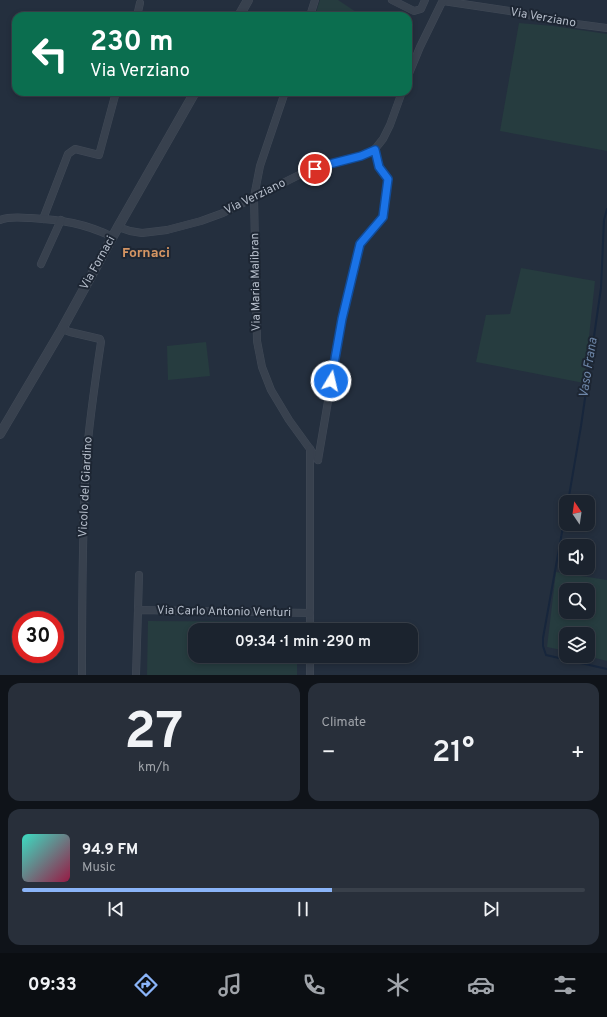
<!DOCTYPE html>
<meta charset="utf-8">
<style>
:root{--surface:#1b232e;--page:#282f3a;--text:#f1f3f6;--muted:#a0a4aa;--line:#39404a;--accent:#8ab4f8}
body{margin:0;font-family:Overpass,sans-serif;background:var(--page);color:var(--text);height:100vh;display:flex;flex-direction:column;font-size:15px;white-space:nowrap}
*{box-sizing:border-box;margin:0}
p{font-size:13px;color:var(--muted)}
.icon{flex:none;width:22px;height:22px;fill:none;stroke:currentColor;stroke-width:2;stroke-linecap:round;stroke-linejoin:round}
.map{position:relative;height:675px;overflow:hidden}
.details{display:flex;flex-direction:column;gap:8px;padding:8px;background:#0f1319;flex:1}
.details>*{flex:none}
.guide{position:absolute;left:12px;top:12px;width:400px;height:84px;border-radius:12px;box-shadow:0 2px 6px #0003,0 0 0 1px var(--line);background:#0b6e4f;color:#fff;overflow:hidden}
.needle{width:26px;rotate:347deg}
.buttons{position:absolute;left:559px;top:495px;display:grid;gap:8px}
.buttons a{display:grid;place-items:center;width:36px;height:36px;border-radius:8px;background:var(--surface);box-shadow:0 2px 6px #0003,0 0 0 1px var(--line);font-size:20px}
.speed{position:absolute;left:12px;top:611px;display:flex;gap:8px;font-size:20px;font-weight:700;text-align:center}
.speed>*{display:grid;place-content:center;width:52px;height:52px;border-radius:50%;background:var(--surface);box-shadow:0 2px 6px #0003,0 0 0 1px var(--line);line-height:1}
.speed .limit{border:6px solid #d22;background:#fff;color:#111}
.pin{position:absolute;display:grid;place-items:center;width:34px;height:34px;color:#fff;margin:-17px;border:2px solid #fff;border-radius:50%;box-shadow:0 1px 4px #0007}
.me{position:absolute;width:44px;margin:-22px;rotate:9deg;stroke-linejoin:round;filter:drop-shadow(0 0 3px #0008)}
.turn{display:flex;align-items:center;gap:14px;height:84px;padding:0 12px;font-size:18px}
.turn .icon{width:52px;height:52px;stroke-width:2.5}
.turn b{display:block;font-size:28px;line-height:34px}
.big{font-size:30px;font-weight:600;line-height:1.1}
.details .card{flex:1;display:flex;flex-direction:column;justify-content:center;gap:6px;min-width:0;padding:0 14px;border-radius:12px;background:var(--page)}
.details .dial{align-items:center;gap:0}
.dial b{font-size:52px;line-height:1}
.song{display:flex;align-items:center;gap:12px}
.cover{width:48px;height:48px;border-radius:6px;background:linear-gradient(135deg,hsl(170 70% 55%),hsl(340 70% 35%))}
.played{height:4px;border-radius:2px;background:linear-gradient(90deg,var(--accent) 55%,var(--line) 55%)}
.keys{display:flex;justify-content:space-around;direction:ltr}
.heat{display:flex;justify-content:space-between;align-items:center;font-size:22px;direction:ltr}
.details .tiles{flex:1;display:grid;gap:8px;grid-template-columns:1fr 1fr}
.card:last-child{grid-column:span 2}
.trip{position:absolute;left:188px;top:623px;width:230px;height:40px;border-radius:12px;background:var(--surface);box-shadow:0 2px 6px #0003,0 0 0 1px var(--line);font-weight:600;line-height:40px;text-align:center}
.dock{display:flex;height:64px;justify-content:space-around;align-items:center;background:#0b0e12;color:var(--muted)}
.dock .icon{width:28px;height:28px}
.dock .active{color:var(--accent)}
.dock b{font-size:18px;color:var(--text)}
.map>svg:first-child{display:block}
</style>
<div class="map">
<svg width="607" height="675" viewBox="0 0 607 675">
<rect width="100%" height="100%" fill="#242f3e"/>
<g fill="#263c3f" fill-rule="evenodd">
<polygon points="320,0 338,0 362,16 315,16"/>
<polygon points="519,23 553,26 607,34 607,151 500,131"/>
<polygon points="521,268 595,281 584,383 476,362 486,315 510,314"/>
<polygon points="206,342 210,376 168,380 167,346"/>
<path d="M 556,572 L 607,580 L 607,661 L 587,656 L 588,656 L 588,634 L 566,634 L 566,651 L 547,647 ZM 566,590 L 588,590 L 588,612 L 566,612 Z"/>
<polygon points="148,621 298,622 298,630 195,630 195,656 297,656 297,675 147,675"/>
</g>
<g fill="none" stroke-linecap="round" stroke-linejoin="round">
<g stroke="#17263c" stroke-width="2">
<polyline points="568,502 581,426 601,288 604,220 607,209"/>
<polyline points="566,510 543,638 543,646 546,655 607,669"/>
</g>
<defs>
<g id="minor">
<polyline points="392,0 414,11 421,9 425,0"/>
<polyline points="443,1 510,11 561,22 607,28"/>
<polyline points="137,16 140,3"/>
<polyline points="310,16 315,0"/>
<polyline points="408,76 420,47 443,0"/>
<polyline points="285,92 260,166 254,197 257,341 262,367 271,390 289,420 318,460"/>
<polyline points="43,219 68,154 75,149 99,155 116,92"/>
<path d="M 0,220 C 10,216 20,218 31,218 C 62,220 84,223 113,237"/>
<polyline points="118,227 130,231 142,233 167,230 201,221 223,213 305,172 326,165 361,156 375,149 383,139 390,125 402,92"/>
<polyline points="41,264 61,220"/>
<path d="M 62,329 L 70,332 L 100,339 L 101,342 C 95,382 89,422 86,463 C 82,533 82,604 82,675"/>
<polyline points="318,460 342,319 360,244 383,217 388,179 379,167 375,149"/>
<polyline points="138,610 139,575"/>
<polyline points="310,630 310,449"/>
<polyline points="310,656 310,675"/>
<polyline points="136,675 138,610 310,613"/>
</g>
<g id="tertiary">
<polyline points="239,16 248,0"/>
<polyline points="0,434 62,329 118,227 195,92"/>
</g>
</defs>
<use href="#minor" stroke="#414a57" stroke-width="8"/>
<use href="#tertiary" stroke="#414a57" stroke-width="10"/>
<use href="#minor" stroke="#38414e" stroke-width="7"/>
<use href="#tertiary" stroke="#38414e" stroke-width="9"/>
</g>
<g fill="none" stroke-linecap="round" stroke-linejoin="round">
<defs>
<polyline id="route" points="315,169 326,165 361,156 375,150 379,167 388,179 383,217 360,244 342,319 331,381"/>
</defs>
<use href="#route" stroke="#114b97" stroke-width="10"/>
<use href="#route" stroke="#1a73e8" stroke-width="7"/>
</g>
<g text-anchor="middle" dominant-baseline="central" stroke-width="4" stroke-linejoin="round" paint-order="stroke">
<g font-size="12" fill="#b4bcc9" stroke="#1d2633">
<text transform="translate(543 18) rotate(10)">Via Verziano</text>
<text transform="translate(255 197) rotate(-26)">Via Verziano</text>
<text transform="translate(98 263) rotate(-61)">Via Fornaci</text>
<text transform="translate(256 282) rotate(-91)">Via Maria Malibran</text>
<text transform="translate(86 487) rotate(-87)">Vicolo del Giardino</text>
<text transform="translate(224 612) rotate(1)">Via Carlo Antonio Venturi</text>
</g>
<g font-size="13" font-style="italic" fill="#6d86a8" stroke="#1d2633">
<text transform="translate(589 368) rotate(-81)">Vaso Frana</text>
</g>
<g font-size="14" font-weight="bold" fill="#d59563" stroke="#1d2633">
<text x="146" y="253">Fornaci</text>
</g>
</g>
</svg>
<div class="buttons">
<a><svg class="needle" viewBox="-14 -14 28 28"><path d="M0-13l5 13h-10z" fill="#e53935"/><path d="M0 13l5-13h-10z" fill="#a0a4aa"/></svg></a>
<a><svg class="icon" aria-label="sound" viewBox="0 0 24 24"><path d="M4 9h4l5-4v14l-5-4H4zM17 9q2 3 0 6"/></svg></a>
<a><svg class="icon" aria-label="search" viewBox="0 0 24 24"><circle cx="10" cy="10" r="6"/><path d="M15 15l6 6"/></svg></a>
<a><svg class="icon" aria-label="layers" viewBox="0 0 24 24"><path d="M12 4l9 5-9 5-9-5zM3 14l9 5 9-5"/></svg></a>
</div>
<div class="speed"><div class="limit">30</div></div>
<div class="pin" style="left:315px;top:169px;background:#d93025"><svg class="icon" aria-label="arrive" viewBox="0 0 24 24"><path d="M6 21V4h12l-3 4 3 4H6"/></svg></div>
<svg class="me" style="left:331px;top:381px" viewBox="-20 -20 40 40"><circle r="17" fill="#1a73e8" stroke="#fff" stroke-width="3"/><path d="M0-11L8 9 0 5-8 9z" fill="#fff"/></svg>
<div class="trip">09:34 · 1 min · 290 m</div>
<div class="guide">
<div class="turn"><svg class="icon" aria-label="left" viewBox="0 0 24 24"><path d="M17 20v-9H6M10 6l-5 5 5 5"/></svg><div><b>230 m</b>Via Verziano</div></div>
</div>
</div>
<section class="details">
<div class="tiles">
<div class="card dial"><b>27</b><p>km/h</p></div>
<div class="card"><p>Climate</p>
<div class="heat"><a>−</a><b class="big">21°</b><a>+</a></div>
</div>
<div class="card">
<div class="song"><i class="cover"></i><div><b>94.9 FM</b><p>Music</p></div></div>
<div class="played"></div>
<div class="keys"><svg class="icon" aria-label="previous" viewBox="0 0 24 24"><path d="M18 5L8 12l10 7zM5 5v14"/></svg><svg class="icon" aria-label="pause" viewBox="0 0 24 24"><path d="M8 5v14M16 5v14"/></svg><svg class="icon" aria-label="next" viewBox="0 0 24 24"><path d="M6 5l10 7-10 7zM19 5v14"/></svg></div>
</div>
</div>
</section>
<nav class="dock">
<b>09:33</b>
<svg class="icon active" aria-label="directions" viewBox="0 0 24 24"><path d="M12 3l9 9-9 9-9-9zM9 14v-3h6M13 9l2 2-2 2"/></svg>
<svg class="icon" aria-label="music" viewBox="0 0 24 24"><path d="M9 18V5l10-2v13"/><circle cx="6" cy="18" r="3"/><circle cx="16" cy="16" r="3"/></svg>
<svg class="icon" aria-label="phone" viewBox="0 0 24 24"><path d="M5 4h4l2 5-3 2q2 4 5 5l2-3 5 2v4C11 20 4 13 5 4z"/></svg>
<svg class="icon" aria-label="climate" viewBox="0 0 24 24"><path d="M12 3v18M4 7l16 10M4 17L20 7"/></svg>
<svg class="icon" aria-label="car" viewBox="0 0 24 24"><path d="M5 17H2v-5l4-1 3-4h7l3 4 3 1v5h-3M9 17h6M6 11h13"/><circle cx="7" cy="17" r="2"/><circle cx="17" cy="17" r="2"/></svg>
<svg class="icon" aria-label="filters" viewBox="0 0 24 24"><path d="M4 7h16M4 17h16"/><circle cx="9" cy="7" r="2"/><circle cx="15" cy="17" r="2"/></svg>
</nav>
